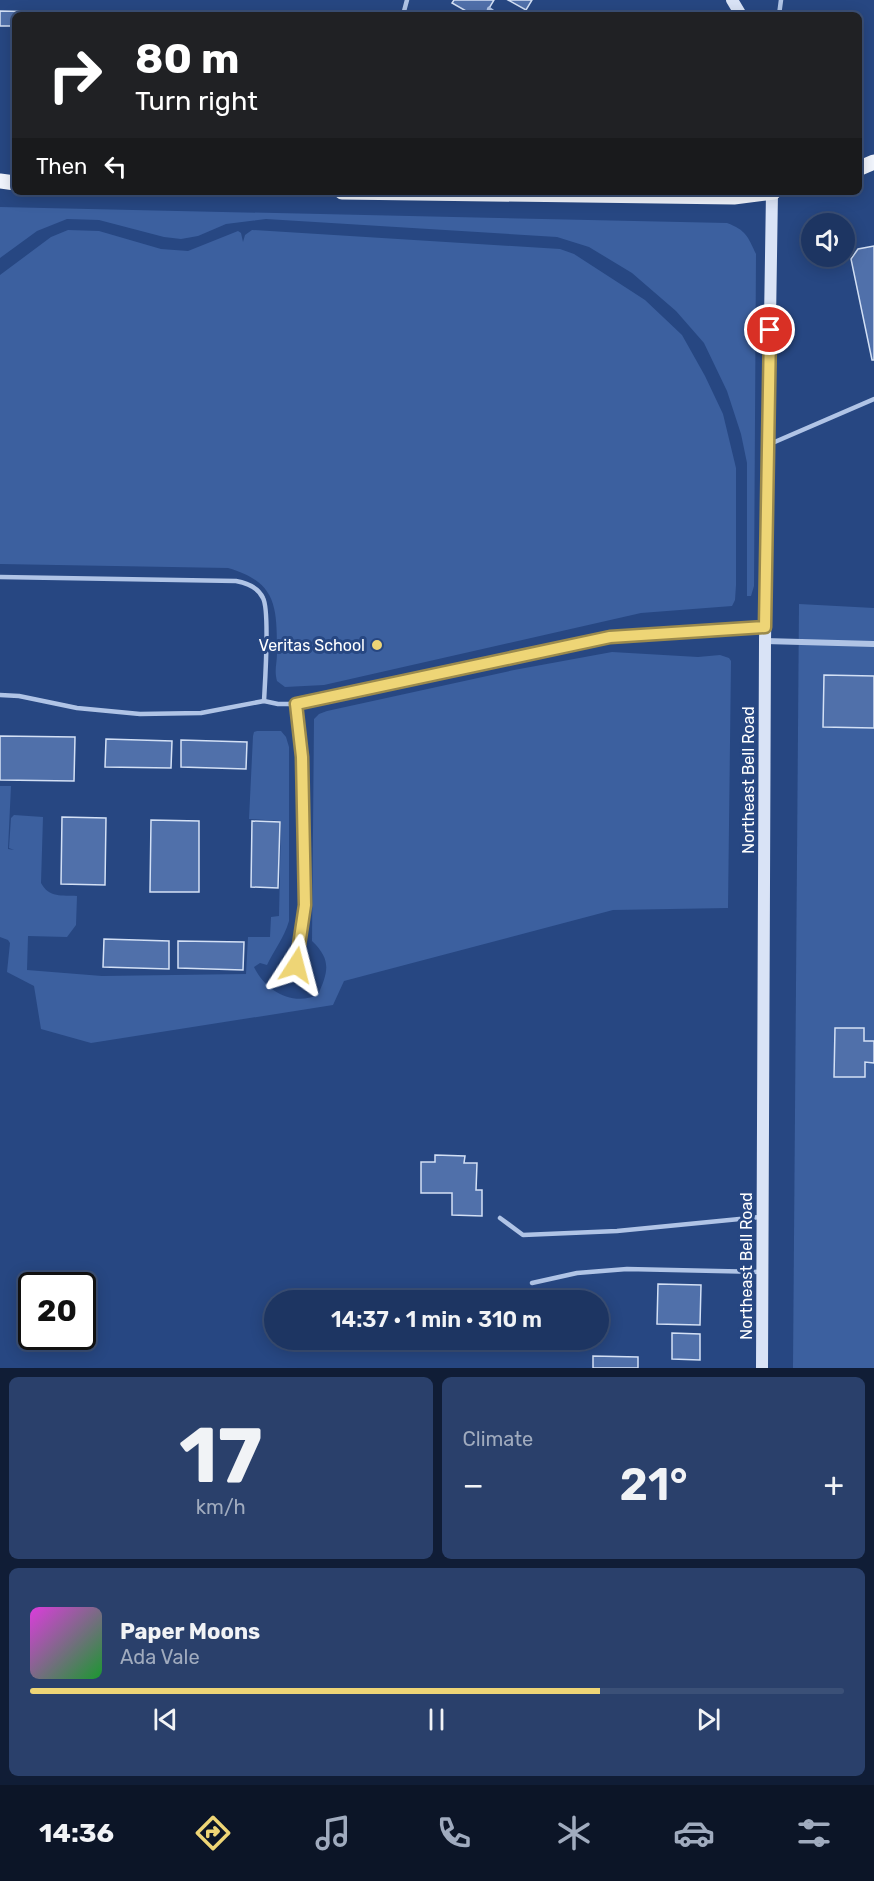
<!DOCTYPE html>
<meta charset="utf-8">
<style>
:root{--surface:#1d3562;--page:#2a406b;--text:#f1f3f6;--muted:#a0abbe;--line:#3b5077;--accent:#eed576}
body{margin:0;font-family:Rubik,sans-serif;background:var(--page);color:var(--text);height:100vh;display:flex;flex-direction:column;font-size:22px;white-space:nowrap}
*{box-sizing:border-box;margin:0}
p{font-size:20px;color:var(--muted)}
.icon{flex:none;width:33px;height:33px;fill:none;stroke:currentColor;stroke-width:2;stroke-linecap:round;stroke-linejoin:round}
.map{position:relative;height:1368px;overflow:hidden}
.side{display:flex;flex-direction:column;gap:9px;padding:9px;background:#101d36;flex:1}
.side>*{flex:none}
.banner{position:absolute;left:12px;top:12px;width:850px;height:183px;border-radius:9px;box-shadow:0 3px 15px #0003,0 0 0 2px var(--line);background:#202124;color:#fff;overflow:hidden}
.buttons{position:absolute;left:801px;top:213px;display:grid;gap:12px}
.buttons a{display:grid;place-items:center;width:54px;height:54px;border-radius:50%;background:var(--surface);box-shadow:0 3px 15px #0003,0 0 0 2px var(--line);font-size:30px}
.speed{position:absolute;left:18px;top:1272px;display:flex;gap:12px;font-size:30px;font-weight:700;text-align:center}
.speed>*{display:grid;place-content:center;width:78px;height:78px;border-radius:50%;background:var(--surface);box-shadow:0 3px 15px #0003,0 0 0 2px var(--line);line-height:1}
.speed .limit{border:3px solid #111;border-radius:9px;background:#fff;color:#111}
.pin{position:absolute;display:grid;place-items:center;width:51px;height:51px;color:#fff;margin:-26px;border:3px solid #fff;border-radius:50%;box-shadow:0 2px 6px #0007}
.me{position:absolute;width:66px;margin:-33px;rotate:9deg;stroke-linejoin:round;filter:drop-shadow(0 0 4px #0008)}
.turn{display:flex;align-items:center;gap:21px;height:126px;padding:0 24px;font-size:27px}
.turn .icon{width:78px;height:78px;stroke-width:2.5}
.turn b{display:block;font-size:42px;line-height:51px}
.then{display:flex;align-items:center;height:57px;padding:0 24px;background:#0003;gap:12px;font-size:22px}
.big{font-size:45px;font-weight:600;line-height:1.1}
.side .tile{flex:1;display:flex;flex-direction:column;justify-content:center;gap:9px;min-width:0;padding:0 21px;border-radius:9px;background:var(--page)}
.side .dial{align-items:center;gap:0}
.dial b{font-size:78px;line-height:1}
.song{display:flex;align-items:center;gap:18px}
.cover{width:72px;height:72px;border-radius:9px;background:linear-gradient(135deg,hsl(300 70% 55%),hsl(130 70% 35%))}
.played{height:6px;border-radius:3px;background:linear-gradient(90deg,var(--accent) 70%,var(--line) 70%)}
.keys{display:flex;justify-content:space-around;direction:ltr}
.heat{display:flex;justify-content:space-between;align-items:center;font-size:33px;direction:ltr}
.side .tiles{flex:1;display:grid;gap:9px;grid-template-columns:1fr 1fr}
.tile:last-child{grid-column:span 2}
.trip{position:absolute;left:264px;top:1290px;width:345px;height:60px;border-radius:30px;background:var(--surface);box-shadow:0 3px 15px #0003,0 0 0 2px var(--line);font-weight:600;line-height:60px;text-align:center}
.tabs{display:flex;height:96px;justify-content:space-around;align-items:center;background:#0c1527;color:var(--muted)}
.tabs .icon{width:42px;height:42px}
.tabs .current{color:var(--accent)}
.tabs b{font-size:27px;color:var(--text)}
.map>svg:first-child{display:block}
</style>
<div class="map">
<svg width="874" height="1368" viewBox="0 0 874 1368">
<rect width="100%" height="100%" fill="#274782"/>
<g fill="#3c609f">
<path d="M 0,207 L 727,223 C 746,230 748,237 756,254 L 754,586 L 751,596 L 747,596 L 747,463 L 741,434 L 727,391 L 704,343 L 676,311 L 632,273 L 589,247 L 557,237 L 266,219 L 226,224 L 198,236 L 181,239 L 164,237 L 99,220 L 67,219 L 37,231 L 0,258 Z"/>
<path d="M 68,230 L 99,231 L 161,249 L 188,251 L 238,231 L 241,233 L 243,242 L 245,235 L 252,230 L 560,249 L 574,254 L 645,300 L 682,335 L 705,376 L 723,414 L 736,468 L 736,585 L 735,600 L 732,606 L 641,613 L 324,685 L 285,687 L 277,681 C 274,670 277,664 277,653 C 277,607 277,582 228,568 L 0,564 L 0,275 L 51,237 Z"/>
<polygon points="799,604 874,608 874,1368 793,1368"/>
<path d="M 612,652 L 698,657 L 720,655 L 729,658 L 731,661 L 728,908 L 613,910 L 344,981 L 333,1005 L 91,1043 L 41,1029 L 34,986 L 7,972 L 10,943 L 8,940 L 0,937 L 0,786 L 11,786 L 8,849 L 14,850 L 9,848 L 11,818 L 14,815 L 43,817 L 41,883 C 49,898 62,895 77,896 L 76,925 L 67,937 L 28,936 L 27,970 L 102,976 L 246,974 L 248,937 L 270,937 L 271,917 L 279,916 L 281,821 L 249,819 L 253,736 L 254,732 L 257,731 L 281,731 L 286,737 L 289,747 L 289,921 C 284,938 274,950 267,965 L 260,963 L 254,967 C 266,992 293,1006 318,995 C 328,972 332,960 312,941 L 314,719 L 319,714 L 327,711 L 514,670 Z"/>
</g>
<g fill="#5070aa" stroke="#d3e0f5" stroke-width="1.5">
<polygon points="454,0 494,0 485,15 473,15 452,3"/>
<polygon points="508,0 532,0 526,10"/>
<polygon points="0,11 46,12 45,15 15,15 15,26 0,26"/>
<polygon points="874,246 874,360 872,360 851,259 858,249"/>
<polygon points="824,675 874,676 874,728 823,727"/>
<polygon points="0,736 75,737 74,781 0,780"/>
<polygon points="106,739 172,741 171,768 105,767"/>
<polygon points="181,740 247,742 246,769 181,767"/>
<polygon points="62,817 106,818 105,885 61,884"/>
<polygon points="151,820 199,821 199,892 150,892"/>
<polygon points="252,821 280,822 278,888 251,887"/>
<polygon points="104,939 169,941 169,969 103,967"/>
<polygon points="178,941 244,942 243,970 178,968"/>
<polygon points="835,1028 864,1028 864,1041 874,1041 874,1063 865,1062 865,1077 834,1077"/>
<polygon points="435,1155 465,1156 464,1163 477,1163 476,1190 482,1190 482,1216 452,1215 452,1193 421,1193 421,1162 435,1162"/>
<polygon points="658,1284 701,1285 700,1325 657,1324"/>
<polygon points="672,1333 700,1334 700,1360 672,1359"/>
<polygon points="593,1356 638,1357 638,1368 593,1368"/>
</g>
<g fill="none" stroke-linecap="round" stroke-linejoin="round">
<g stroke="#b0c4e6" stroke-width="4.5">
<polyline points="489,9 497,15"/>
<polyline points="403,15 407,0"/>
<polyline points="779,15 781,0"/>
<polyline points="770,444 874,399"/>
<path d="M 0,577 L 236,581 C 247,583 258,587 263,598 C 270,611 265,682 264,701"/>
<polyline points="0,695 19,696 77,708 140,714 201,713 264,701 278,704 296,704 610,637 764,627"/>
<polyline points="296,965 305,905 302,757 296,704"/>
<polyline points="500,1218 523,1235 617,1231 760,1217"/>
<polyline points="532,1283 577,1273 627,1269 762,1272"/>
</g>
<polyline stroke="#b0c4e6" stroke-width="6" points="765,641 874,644"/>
<g stroke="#d9e3f6" stroke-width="12">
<polyline points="732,0 741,15"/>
<polyline points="762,1368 765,641 772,192"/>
</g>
<g stroke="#f1f5fd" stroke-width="15">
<polyline points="860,168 874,162"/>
<polyline points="0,181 15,183"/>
<polyline points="342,192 734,197 774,192"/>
</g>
</g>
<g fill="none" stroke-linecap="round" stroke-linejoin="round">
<defs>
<polyline id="route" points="296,965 305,905 302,757 296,704 610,637 765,627 770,330"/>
</defs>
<use href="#route" stroke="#9b8a4d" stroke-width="15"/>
<use href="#route" stroke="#eed576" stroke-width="10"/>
</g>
<circle fill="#eed576" stroke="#274782" stroke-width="2" cx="377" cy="645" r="6"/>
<g text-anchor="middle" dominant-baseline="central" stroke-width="6" stroke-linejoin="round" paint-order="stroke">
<g font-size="16" fill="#fff" stroke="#274782" text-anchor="end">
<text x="365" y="645">Veritas School</text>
</g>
<g font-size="16" fill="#fff" stroke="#274782">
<text transform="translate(748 780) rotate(-90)">Northeast Bell Road</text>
<text transform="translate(746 1266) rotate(-90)">Northeast Bell Road</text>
</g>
</g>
</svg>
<div class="buttons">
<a><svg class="icon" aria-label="sound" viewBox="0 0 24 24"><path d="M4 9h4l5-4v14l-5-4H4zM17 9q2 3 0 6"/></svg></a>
</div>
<div class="speed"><div class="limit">20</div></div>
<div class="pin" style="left:770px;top:330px;background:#d93025"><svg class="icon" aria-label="arrive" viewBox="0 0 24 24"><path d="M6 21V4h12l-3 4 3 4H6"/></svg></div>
<svg class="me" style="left:296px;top:965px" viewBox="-20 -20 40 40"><path d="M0-17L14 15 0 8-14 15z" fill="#eed576" stroke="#fff" stroke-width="4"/></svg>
<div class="trip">14:37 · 1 min · 310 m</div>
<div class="banner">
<div class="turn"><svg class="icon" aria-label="right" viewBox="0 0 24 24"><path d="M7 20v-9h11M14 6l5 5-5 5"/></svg><div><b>80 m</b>Turn right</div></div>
<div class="then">Then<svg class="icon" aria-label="left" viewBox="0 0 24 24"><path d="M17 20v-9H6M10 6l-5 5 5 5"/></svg></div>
</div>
</div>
<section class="side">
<div class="tiles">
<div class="tile dial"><b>17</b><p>km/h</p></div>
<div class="tile"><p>Climate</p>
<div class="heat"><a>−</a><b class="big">21°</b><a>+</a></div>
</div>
<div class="tile">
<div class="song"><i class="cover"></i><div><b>Paper Moons</b><p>Ada Vale</p></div></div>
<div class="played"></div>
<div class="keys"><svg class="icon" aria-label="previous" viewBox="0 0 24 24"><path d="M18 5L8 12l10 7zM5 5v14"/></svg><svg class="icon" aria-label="pause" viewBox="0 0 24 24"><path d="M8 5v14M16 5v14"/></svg><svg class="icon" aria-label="next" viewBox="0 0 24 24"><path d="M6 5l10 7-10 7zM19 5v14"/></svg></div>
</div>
</div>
</section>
<nav class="tabs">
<b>14:36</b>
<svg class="icon current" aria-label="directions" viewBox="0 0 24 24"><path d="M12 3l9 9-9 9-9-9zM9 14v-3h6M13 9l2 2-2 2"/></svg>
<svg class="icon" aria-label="music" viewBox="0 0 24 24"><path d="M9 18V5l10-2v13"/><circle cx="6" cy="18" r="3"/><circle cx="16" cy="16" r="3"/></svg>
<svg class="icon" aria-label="phone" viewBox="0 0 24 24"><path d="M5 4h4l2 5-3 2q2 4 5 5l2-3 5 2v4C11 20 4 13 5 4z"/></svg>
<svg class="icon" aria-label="climate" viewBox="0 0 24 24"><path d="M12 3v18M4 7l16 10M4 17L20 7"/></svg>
<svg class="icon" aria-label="car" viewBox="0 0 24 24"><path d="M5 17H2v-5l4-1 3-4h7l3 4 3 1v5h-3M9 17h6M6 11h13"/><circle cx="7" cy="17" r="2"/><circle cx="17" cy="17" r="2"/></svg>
<svg class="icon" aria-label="filters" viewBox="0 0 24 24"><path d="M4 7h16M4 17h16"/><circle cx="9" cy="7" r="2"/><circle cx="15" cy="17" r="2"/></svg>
</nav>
